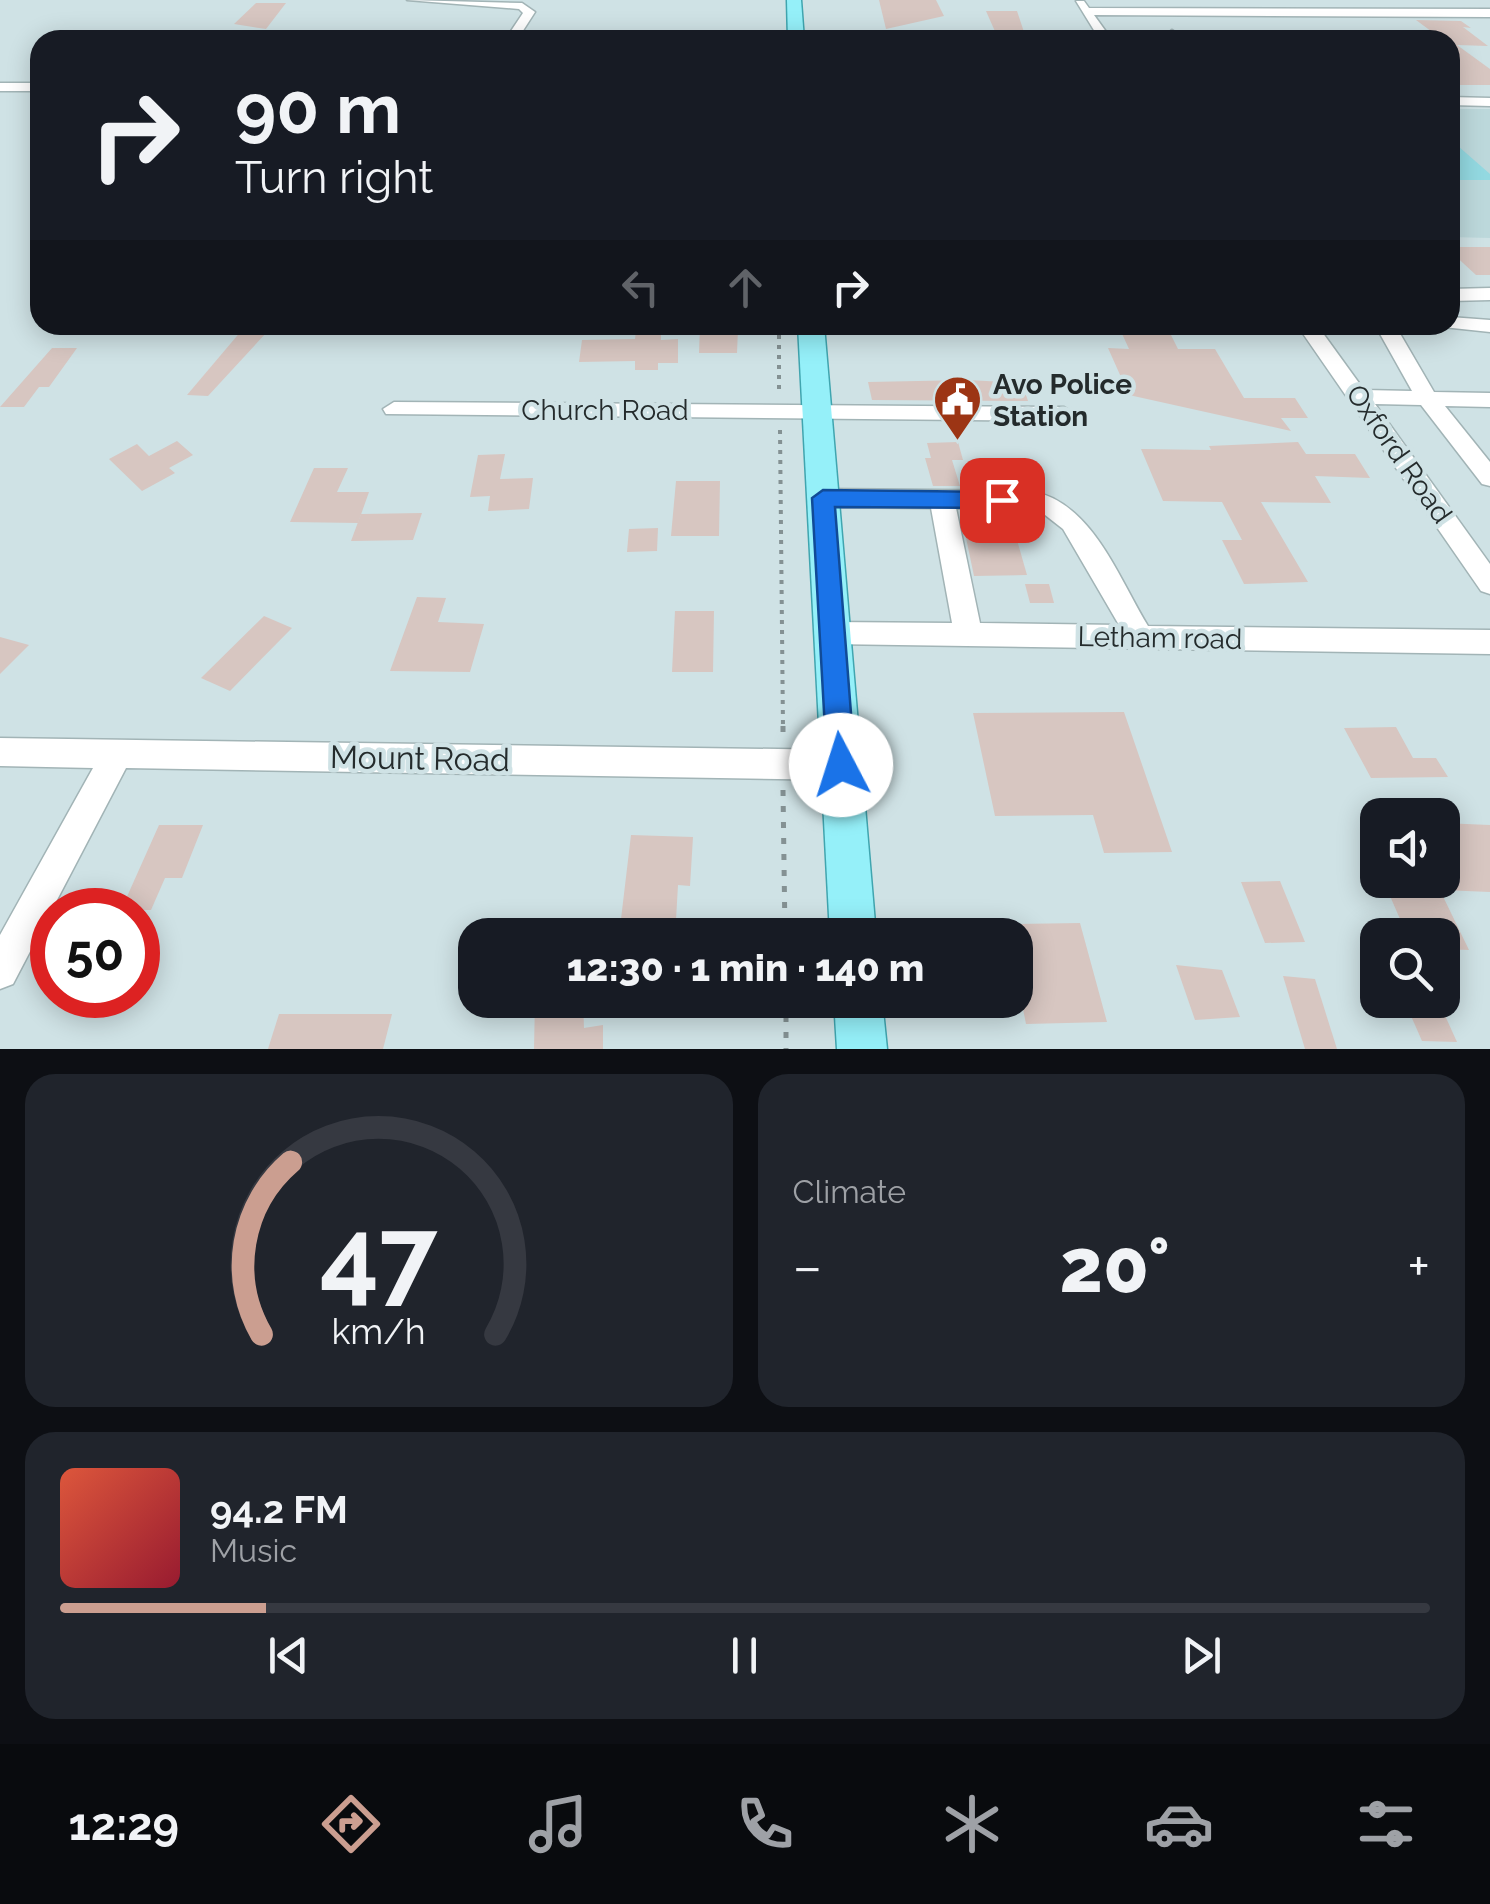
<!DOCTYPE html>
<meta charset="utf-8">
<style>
:root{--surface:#171b24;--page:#20242c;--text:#f1f3f6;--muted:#9ea1a6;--line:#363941;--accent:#cb9e90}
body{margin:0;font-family:Raleway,sans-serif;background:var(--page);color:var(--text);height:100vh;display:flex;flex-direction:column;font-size:38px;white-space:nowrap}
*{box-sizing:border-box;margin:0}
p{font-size:32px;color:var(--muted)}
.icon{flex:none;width:55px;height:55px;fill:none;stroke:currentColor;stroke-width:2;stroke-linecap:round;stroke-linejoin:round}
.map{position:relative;height:1049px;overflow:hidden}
.panel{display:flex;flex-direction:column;gap:25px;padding:25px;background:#0d0f14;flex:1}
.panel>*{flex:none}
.banner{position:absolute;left:30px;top:30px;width:1430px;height:305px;border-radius:30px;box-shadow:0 5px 25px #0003;background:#171b24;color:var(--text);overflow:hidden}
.buttons{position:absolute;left:1360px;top:798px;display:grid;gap:20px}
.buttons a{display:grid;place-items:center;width:100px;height:100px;border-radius:20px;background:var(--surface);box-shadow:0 5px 25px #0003;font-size:50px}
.speed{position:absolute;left:30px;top:888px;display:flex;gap:20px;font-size:50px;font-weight:700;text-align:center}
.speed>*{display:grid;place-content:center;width:130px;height:130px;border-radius:50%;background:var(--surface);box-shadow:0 5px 25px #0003;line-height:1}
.speed .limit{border:15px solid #d22;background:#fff;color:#111}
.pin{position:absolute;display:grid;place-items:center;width:85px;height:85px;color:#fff;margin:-42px;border-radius:20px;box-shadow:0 5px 15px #0006}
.me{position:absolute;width:110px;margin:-55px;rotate:355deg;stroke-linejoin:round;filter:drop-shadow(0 0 8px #0008)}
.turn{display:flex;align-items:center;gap:35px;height:210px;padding:0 40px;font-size:45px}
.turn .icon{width:130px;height:130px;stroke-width:2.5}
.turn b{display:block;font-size:70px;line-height:85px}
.lanes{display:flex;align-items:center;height:95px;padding:0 40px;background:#0003;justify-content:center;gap:50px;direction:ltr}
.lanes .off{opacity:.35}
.big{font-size:75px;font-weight:800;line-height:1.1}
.panel .card{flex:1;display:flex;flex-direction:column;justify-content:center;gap:15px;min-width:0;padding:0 35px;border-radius:30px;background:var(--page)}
.panel .dial{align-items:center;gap:0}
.dial svg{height:260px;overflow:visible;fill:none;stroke:var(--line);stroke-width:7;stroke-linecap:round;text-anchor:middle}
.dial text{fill:var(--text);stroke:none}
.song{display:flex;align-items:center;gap:30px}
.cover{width:120px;height:120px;border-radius:15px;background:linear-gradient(135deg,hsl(10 70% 55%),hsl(350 70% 35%))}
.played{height:10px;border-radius:5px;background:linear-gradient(90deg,var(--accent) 15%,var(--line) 15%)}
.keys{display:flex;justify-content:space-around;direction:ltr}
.heat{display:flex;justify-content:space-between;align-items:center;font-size:55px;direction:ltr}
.panel .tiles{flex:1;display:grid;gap:25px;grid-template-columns:1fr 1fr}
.card:last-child{grid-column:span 2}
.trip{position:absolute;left:458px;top:918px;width:575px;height:100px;border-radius:30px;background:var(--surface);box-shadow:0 5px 25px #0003;font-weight:800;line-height:100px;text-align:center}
.tab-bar{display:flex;height:160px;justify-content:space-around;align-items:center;background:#090b0e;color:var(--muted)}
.tab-bar .icon{width:70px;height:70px}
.tab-bar .current{color:var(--accent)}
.tab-bar b{font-size:45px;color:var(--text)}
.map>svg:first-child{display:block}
</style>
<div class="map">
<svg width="1490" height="1049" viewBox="0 0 1490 1049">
<rect width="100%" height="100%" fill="#cfe2e5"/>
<polygon fill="#bcd8db" points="1450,109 1490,109 1490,238 1450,237"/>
<polygon fill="#93d9e1" points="1450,145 1458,146 1490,174 1490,180 1459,180 1450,172"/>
<g fill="#d7c6c1">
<polygon points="879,0 936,0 944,16 886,29"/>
<polygon points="256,3 286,3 266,29 234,24"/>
<polygon points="986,11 1017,11 1025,35 997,36"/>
<polygon points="1416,20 1461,21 1471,28 1463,27 1488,46 1457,45 1490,69 1490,85 1450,85 1450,40 1443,40"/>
<polygon points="1450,247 1490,247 1490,275 1476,275 1450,251"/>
<polygon points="700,325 734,325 734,329 738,329 737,353 699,353"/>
<polygon points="1118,325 1166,325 1178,349 1215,349 1244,398 1295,398 1308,418 1281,418 1291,431 1129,395 1108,348 1129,349"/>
<polygon points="242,330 267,332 208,396 187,395"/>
<polygon points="636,331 661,331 661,340 678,339 678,363 658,363 658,370 635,370 635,361 579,362 582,340 635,339"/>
<polygon points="52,348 77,348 49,387 39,387 24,407 0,407"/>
<polygon points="968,380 1022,383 1028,401 872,400 868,382"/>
<polygon points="177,441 193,455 169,468 175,473 142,491 109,459 137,444 149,456"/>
<polygon points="958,442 963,460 952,460 960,486 933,486 925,458 931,458 927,443"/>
<polygon points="1298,442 1306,454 1355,454 1370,478 1315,476 1331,503 1261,502 1308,582 1244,584 1222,540 1242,540 1222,502 1163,501 1141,449 1211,450 1209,446"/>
<polygon points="505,454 500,479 533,478 529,509 488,511 490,496 470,497 478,455"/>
<polygon points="314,468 348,468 337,492 369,492 358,523 290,522"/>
<polygon points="676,481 720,481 719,536 671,536"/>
<polygon points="422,513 413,540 351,541 361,514"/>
<polygon points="658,528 657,551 627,552 629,529"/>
<polygon points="965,533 1015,533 1027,575 974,576"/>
<polygon points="1025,584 1049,584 1054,603 1030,603"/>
<polygon points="417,597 446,598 438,622 484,624 470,672 390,671"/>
<polygon points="675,611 714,611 713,672 672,672"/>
<polygon points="264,616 292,628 230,691 201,678"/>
<polygon points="0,637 29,645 0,674"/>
<polygon points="1124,712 1172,852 1104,853 1093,815 995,816 973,713"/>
<polygon points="1396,727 1413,758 1436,758 1448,777 1371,778 1344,728"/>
<polygon points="1442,823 1490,825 1490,892 1442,890"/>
<polygon points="159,825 203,825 182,878 165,878 151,910 121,910"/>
<polygon points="631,835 693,837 690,886 678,885 676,920 621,919"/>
<polygon points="1383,880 1435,880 1469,950 1442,949 1442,935 1407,935"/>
<polygon points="1280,881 1305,942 1265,943 1241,882"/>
<polygon points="1080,923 1107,1022 1026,1024 1021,999 1030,998 1021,957 1015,958 1015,924"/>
<polygon points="1176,965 1222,970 1240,1017 1195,1020"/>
<polygon points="1283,976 1315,979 1337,1049 1305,1049"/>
<polygon points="535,1000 583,1000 584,1028 603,1025 603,1049 534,1049"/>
<polygon points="1404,1000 1438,1000 1457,1042 1422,1041"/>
<polygon points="279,1014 392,1014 383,1049 268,1049"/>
</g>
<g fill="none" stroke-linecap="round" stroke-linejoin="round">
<defs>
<g id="minor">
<polygon points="407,0 522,3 535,12 517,40 505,40 523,13 519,9"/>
<polygon points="1076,1 1084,1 1089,8 1490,9 1490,17 1094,15 1112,40 1100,40"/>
<polygon points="1172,30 1178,34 1173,40 1160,40"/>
<polygon points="820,36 825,37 827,40 814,40"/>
<rect x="0" y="83" width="40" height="8"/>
<polygon points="1450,97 1490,98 1490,106 1450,105"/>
<polygon points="1490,288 1490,300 1450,301 1450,289"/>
<polygon points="1450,317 1490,320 1490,332 1443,327 1450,325"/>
<polygon points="1297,325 1317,325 1364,390 1412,391 1375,325 1395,325 1434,392 1490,393 1490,407 1445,406 1490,462 1490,486 1482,484 1421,405 1375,404 1490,564 1490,594 1481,591"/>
<polygon points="394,402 1064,407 1075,414 1064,421 386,414 383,409"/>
<path d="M 823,489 L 1031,491 C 1092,502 1118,577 1148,626 L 1490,630 L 1490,654 L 830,644 L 820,641 L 816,633 L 820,625 L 830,622 L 952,623 L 931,508 L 823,507 L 811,498 ZM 956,508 L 1040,511 L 1063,529 L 1119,625 L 980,623 Z"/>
<polygon points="0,738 841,750 852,755 857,765 852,775 841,780 126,768 13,984 0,989 0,935 93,768 0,766"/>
</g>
<g id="major">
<polygon points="787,0 801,0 804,40 788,40"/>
<polygon points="798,325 824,325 876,935 830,935"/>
<polygon points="834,1000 882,1000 887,1049 837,1049"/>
</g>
</defs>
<use href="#minor" stroke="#a2b4b6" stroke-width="3"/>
<use href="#major" stroke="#40a5af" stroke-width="3"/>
<g stroke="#849193" stroke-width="4" stroke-dasharray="4 6" stroke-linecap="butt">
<polyline points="779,325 779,395"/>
<polyline points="780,430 783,728"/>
</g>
<g stroke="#849193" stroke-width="5" stroke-dasharray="6 10" stroke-linecap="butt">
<polyline points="783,726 783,740"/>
<polyline points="783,790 785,935"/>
<polyline points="786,1000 786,1049"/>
</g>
<use href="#minor" fill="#fff" fill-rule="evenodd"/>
<use href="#major" fill="#95f0f9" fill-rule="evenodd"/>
</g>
<polygon fill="#1a73e8" stroke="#114b97" stroke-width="2.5" points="823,490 1002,492 1013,500 1002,508 835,507 855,765 851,774 841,778 831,774 827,765 812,498"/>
<defs>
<symbol id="civic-pin" viewBox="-11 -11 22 30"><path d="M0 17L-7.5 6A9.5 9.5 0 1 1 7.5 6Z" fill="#9c3514" stroke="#cfe2e5"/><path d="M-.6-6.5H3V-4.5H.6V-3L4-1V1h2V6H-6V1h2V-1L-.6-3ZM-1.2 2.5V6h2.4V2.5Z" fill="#fff"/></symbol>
</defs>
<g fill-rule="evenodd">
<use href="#civic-pin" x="930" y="372" width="55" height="75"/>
</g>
<g text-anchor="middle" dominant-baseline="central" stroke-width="9" stroke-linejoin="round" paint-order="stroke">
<g font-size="28" font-weight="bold" fill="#242b2c" stroke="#cfe2e5" text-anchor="start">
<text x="993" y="384">Avo Police<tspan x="993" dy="32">Station</tspan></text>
</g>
<g font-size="28" fill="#242b2c" stroke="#cfe2e5">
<text x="605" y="410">Church Road</text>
<text transform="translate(1399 454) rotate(55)">Oxford Road</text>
<text transform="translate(1160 638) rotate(1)">Letham road</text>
</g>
<g font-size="32" fill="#242b2c" stroke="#cfe2e5">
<text transform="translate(420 758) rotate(1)">Mount Road</text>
</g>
</g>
</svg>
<div class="buttons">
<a><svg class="icon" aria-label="sound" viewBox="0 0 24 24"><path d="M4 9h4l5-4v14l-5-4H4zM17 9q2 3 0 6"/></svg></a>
<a><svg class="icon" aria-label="search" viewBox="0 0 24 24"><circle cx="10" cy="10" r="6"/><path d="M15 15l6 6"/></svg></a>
</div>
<div class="speed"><div class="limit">50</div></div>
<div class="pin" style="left:1002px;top:500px;background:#d93025"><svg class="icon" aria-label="arrive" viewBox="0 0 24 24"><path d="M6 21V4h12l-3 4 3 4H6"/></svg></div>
<svg class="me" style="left:841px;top:765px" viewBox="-20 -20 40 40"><circle r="19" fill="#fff"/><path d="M0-13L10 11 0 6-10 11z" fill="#1a73e8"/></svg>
<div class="trip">12:30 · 1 min · 140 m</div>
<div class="banner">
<div class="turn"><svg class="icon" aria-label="right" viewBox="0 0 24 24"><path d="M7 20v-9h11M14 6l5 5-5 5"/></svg><div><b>90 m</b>Turn right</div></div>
<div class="lanes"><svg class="icon off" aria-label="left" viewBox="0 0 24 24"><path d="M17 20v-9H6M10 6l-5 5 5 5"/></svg><svg class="icon off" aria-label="ahead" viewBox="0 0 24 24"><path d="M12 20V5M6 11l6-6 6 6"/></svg><svg class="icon" aria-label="right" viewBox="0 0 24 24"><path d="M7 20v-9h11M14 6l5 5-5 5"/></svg></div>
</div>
</div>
<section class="panel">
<div class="tiles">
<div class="card dial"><svg viewBox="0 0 100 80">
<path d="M14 69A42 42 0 1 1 86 69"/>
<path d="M14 69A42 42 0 0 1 23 16" stroke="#cb9e90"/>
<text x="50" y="56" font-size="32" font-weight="700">47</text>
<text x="50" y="72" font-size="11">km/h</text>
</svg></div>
<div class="card"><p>Climate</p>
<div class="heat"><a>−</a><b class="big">20°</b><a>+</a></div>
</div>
<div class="card">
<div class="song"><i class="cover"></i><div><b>94.2 FM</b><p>Music</p></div></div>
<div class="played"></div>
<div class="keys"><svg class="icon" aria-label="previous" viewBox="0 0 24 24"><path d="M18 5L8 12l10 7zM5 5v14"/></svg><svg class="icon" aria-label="pause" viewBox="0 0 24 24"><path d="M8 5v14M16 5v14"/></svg><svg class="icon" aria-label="next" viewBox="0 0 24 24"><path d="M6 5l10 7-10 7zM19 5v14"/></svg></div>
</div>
</div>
</section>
<nav class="tab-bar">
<b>12:29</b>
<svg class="icon current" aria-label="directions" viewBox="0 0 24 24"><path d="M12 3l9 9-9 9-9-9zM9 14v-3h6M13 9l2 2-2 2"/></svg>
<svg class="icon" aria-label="music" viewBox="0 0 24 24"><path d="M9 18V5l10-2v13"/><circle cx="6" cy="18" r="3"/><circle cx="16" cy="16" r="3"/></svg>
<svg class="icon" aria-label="phone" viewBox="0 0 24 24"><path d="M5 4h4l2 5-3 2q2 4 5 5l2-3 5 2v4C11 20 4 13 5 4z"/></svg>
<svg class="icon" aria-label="climate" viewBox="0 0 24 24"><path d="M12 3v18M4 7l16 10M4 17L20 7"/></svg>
<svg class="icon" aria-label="car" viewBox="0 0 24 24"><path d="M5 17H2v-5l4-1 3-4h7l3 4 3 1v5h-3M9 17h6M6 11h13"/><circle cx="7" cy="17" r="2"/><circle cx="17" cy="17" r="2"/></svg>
<svg class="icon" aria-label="filters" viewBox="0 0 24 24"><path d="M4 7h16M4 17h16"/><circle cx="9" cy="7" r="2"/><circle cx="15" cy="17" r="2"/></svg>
</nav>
